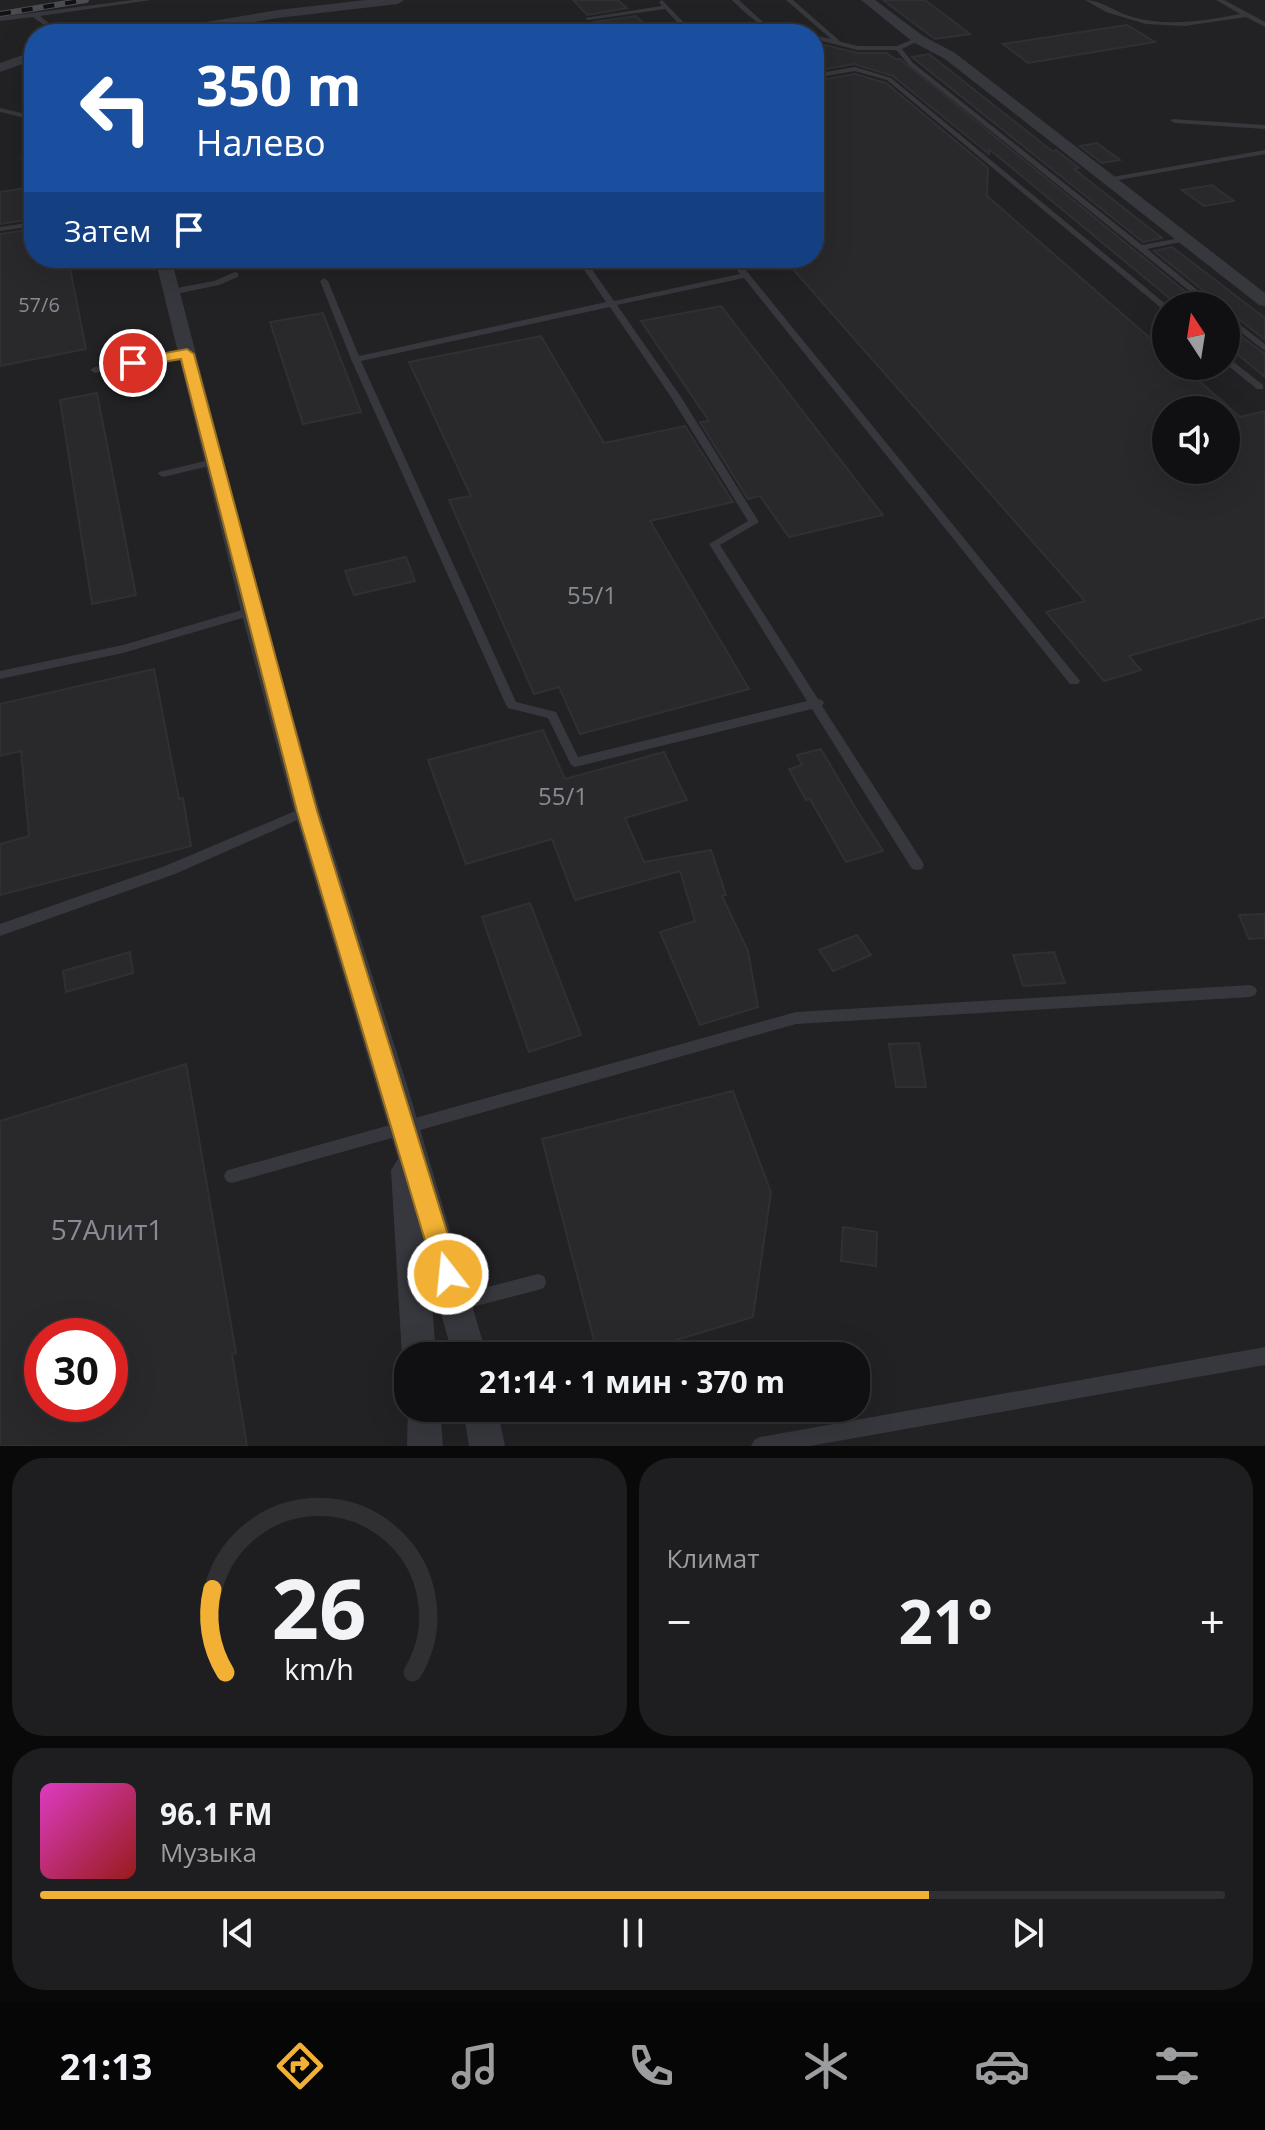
<!DOCTYPE html>
<html lang="ru">
<meta charset="utf-8">
<style>
:root{--surface:#101012;--page:#1e1e20;--text:#f1f3f6;--muted:#9c9d9f;--line:#303032;--accent:#f2b134}
body{margin:0;font-family:"Open Sans",sans-serif;background:var(--page);color:var(--text);height:100vh;display:flex;flex-direction:column;font-size:30px;white-space:nowrap}
*{box-sizing:border-box;margin:0}
p{font-size:26px;color:var(--muted)}
.icon{flex:none;width:44px;height:44px;fill:none;stroke:currentColor;stroke-width:2;stroke-linecap:round;stroke-linejoin:round}
.map{position:relative;height:1446px;overflow:hidden}
.panel{display:flex;flex-direction:column;gap:12px;padding:12px;background:#09090a;flex:1}
.panel>*{flex:none}
.banner{position:absolute;left:24px;top:24px;width:800px;height:244px;border-radius:32px;box-shadow:0 8px 32px #0002,0 0 0 2px var(--line);background:#1a4fa0;color:#fff;overflow:hidden}
.needle{width:52px;rotate:348deg}
.buttons{position:absolute;left:1152px;top:292px;display:grid;gap:16px}
.buttons a{display:grid;place-items:center;width:88px;height:88px;border-radius:50%;background:var(--surface);box-shadow:0 8px 32px #0002,0 0 0 2px var(--line);font-size:40px}
.speed{position:absolute;left:24px;top:1318px;display:flex;gap:16px;font-size:40px;font-weight:700;text-align:center}
.speed>*{display:grid;place-content:center;width:104px;height:104px;border-radius:50%;background:var(--surface);box-shadow:0 8px 32px #0002,0 0 0 2px var(--line);line-height:1}
.speed .limit{border:12px solid #d22;background:#fff;color:#111}
.pin{position:absolute;display:grid;place-items:center;width:68px;height:68px;color:#fff;margin:-34px;border:4px solid #fff;border-radius:50%;box-shadow:0 2px 8px #0007}
.me{position:absolute;width:88px;margin:-44px;rotate:344deg;stroke-linejoin:round;filter:drop-shadow(0 0 6px #0008)}
.turn{display:flex;align-items:center;gap:28px;height:168px;padding:0 40px;font-size:36px}
.turn .icon{width:104px;height:104px;stroke-width:2.5}
.turn b{display:block;font-size:56px;line-height:68px}
.then{display:flex;align-items:center;height:76px;padding:0 40px;background:#0003;gap:16px;font-size:30px}
.big{font-size:60px;font-weight:700;line-height:1.1}
.panel .tile{flex:1;display:flex;flex-direction:column;justify-content:center;gap:12px;min-width:0;padding:0 28px;border-radius:32px;background:var(--page)}
.panel .dial{align-items:center;gap:0}
.dial svg{height:208px;overflow:visible;fill:none;stroke:var(--line);stroke-width:7;stroke-linecap:round;text-anchor:middle}
.dial text{fill:var(--text);stroke:none}
.song{display:flex;align-items:center;gap:24px}
.cover{width:96px;height:96px;border-radius:12px;background:linear-gradient(135deg,hsl(310 70% 55%),hsl(0 70% 35%))}
.played{height:8px;border-radius:4px;background:linear-gradient(90deg,var(--accent) 75%,var(--line) 75%)}
.keys{display:flex;justify-content:space-around;direction:ltr}
.heat{display:flex;justify-content:space-between;align-items:center;font-size:44px;direction:ltr}
.panel .tiles{flex:1;display:grid;gap:12px;grid-template-columns:1fr 1fr}
.tile:last-child{grid-column:span 2}
.trip{position:absolute;left:394px;top:1342px;width:476px;height:80px;border-radius:32px;background:var(--surface);box-shadow:0 8px 32px #0002,0 0 0 2px var(--line);font-weight:700;line-height:80px;text-align:center}
.menu{display:flex;height:128px;justify-content:space-around;align-items:center;background:#060607;color:var(--muted)}
.menu .icon{width:56px;height:56px}
.menu .selected{color:var(--accent)}
.menu b{font-size:36px;color:var(--text)}
.map>svg:first-child{display:block}
</style>
<div class="map">
<svg width="1265" height="1446" viewBox="0 0 1265 1446">
<rect width="100%" height="100%" fill="#161618"/>
<path fill="#222225" fill-rule="evenodd" d="M 0,0 L 1265,0 L 1265,1446 L 0,1446 ZM 34,34 L 814,34 L 814,258 L 34,258 ZM 1166,306 L 1226,306 L 1226,366 L 1166,366 ZM 1166,410 L 1226,410 L 1226,470 L 1166,470 ZM 42,1336 L 110,1336 L 110,1404 L 42,1404 ZM 408,1356 L 856,1356 L 856,1408 L 408,1408 Z"/>
<g fill="#29292c" stroke="#303034" stroke-width="2" fill-rule="evenodd">
<polygon points="573,0 618,0 627,8 587,15"/>
<polygon points="883,0 925,0 970,34 935,39"/>
<polygon points="636,16 655,34 605,34 594,22"/>
<polygon points="1127,25 1155,42 1028,63 1003,44"/>
<polygon points="825,45 857,53 887,53 895,59 900,59 1203,306 1179,306 989,149 989,154 893,76 854,64 814,71 814,46"/>
<polygon points="929,54 1052,151 1056,150 1079,168 1074,169 1162,238 1143,242 912,57"/>
<path d="M 855,74 L 886,83 L 988,168 L 987,196 L 1166,352 L 1166,366 L 1182,366 L 1240,417 L 1265,411 L 1265,617 L 1129,656 L 1141,670 L 1104,681 L 1046,612 L 1085,601 L 783,258 L 814,258 L 814,81 ZM 1166,410 L 1226,410 L 1226,470 L 1166,470 Z"/>
<polygon points="1097,143 1120,160 1102,163 1080,146"/>
<polygon points="1212,185 1234,201 1204,206 1182,190"/>
<polygon points="34,187 34,219 0,224 0,192"/>
<polygon points="34,229 34,258 68,258 86,349 0,366 0,234"/>
<polygon points="1172,247 1265,318 1265,340 1154,251"/>
<polygon points="721,306 883,515 789,537 760,496 748,499 700,422 709,421 641,321"/>
<polygon points="323,313 361,412 303,424 270,322"/>
<polygon points="1226,325 1265,354 1265,377 1226,345"/>
<polygon points="541,336 604,443 685,426 733,502 650,521 749,689 580,734 559,687 534,694 449,500 471,496 409,362"/>
<polygon points="97,393 136,595 92,604 60,400"/>
<polygon points="406,557 415,581 354,595 345,571"/>
<polygon points="154,669 179,799 183,798 191,846 0,895 0,844 29,836 21,751 0,756 0,704"/>
<polygon points="543,730 565,779 664,752 687,800 625,818 644,862 711,850 726,895 722,896 748,951 758,1007 700,1025 660,932 695,921 680,871 575,900 552,839 466,864 428,760"/>
<polygon points="821,749 856,809 883,851 846,862 810,799 806,800 789,769 802,765 797,755"/>
<polygon points="530,903 581,1035 529,1052 482,917"/>
<polygon points="1265,914 1265,938 1249,939 1239,915"/>
<polygon points="857,935 871,955 833,971 819,950"/>
<polygon points="130,952 133,973 66,992 63,971"/>
<polygon points="1054,952 1065,983 1023,986 1013,955"/>
<polygon points="919,1043 926,1087 896,1087 889,1044"/>
<path d="M 186,1064 L 236,1353 L 232,1354 L 247,1446 L 0,1446 L 0,1121 ZM 42,1336 L 110,1336 L 110,1404 L 42,1404 Z"/>
<polygon points="733,1091 771,1192 753,1317 623,1356 598,1356 542,1139"/>
<polygon points="843,1227 877,1232 876,1266 841,1261"/>
</g>
<g fill="none" stroke-linecap="round" stroke-linejoin="round">
<g fill="#37383d" fill-rule="evenodd">
<path d="M 133,0 L 151,0 L 40,16 L 51,25 L 75,34 C 58,34 46,27 33,17 L 0,21 L 0,17 Z"/>
<polygon points="662,0 695,34 688,34 665,9 588,20 585,18 662,6 659,2"/>
<path d="M 732,0 L 739,0 L 765,24 L 803,34 C 769,34 755,23 732,0 Z"/>
<polygon points="786,0 793,0 841,42 858,46 897,46 916,38 920,38 920,40 902,49 913,63 1142,245 1186,237 1186,241 1147,249 1217,306 1208,306 909,65 896,50 858,50 814,39 814,35 831,39"/>
<path d="M 1085,0 C 1101,0 1117,13 1132,17 C 1168,27 1205,21 1240,14 L 1216,0 L 1224,0 L 1265,22 L 1265,27 L 1246,17 L 1184,26 L 1146,24 L 1106,12 Z"/>
<polygon points="855,67 891,78 1168,306 1166,306 1166,312 887,80 855,71 814,78 814,74"/>
<polygon points="0,108 34,116 34,120 0,112"/>
<polygon points="1172,119 1265,125 1265,129 1175,123 1171,121"/>
<polygon points="1265,150 1265,154 1107,182 1103,180 1107,178"/>
<polygon points="34,154 34,158 24,160 20,158"/>
<polygon points="34,222 34,226 0,231 0,227"/>
<path d="M 576,258 L 584,258 L 614,301 L 740,274 L 728,258 L 736,258 L 1080,681 L 1078,684 L 1070,684 L 744,278 L 617,305 L 681,397 L 759,522 L 720,545 L 818,699 L 822,700 L 824,703 L 822,706 L 922,861 L 924,865 L 922,869 L 917,870 L 912,869 L 812,709 L 575,767 L 571,765 L 548,718 L 508,708 L 506,705 L 351,359 L 320,281 L 324,278 L 328,281 L 359,356 L 606,302 ZM 610,307 L 671,397 L 748,521 L 709,544 L 807,701 L 578,757 L 556,712 L 516,702 L 361,361 Z"/>
<polygon points="235,272 238,273 238,277 219,285 171,295 167,292 171,289 214,281"/>
<polygon points="1226,314 1265,344 1265,351 1226,321"/>
<polygon points="187,351 192,354 190,356 95,373 90,370 95,367"/>
<polygon points="1226,356 1263,385 1263,389 1257,389 1226,364"/>
<polygon points="214,459 218,460 218,464 163,477 158,474 159,472"/>
<polygon points="252,607 258,611 256,614 123,653 0,679 0,671 123,645"/>
<polygon points="307,806 311,808 313,811 311,814 175,874 0,936 0,924 165,866"/>
<polygon points="1250,985 1255,987 1257,991 1255,995 1250,997 796,1024 232,1183 226,1181 224,1176 226,1171 232,1169 796,1012"/>
<polygon points="538,1274 544,1276 546,1282 544,1288 538,1290 456,1311 450,1309 448,1303 450,1297 456,1295"/>
<polygon points="1265,1347 1265,1365 810,1446 751,1446 754,1440 760,1437"/>
</g>
<g fill="#37383d" fill-rule="evenodd">
<polygon points="366,0 404,0 398,4 278,18 180,34 151,34 157,30 278,10"/>
<polygon points="861,0 875,0 923,36 955,53 1265,293 1265,306 1259,305 945,59 913,42"/>
<polygon points="34,51 34,60 0,72 0,63"/>
<polygon points="155,258 171,258 263,611 320,811 407,1085 487,1356 453,1356 430,1275 436,1356 408,1356 408,1369 402,1356 391,1170 398,1159 294,811 241,611"/>
<polygon points="408,1402 408,1408 440,1408 443,1446 407,1446"/>
<polygon points="463,1408 497,1408 505,1446 469,1446"/>
</g>
<defs>
<polyline id="rail" points="0,14 86,0"/>
</defs>
<use href="#rail" stroke="#4a4c52" stroke-width="6"/>
<use href="#rail" stroke="#111113" stroke-width="4" stroke-dasharray="11" stroke-linecap="butt"/>
</g>
<polygon fill="#f2b134" stroke="#9d7322" stroke-width="2" points="187,349 194,354 317,811 460,1274 456,1283 448,1286 439,1283 435,1274 297,811 181,359 133,367 126,363 133,359"/>
<g text-anchor="middle" dominant-baseline="central" stroke-width="8" stroke-linejoin="round" paint-order="stroke">
<g font-size="20" fill="#888b94">
<text x="39" y="304">57/6</text>
</g>
<g font-size="24" fill="#888b94">
<text x="592" y="594">55/1</text>
<text x="563" y="795">55/1</text>
</g>
<g font-size="28" fill="#888b94">
<text x="107" y="1229">57Алит1</text>
</g>
</g>
</svg>
<div class="buttons">
<a><svg class="needle" viewBox="-14 -14 28 28"><path d="M0-13l5 13h-10z" fill="#e53935"/><path d="M0 13l5-13h-10z" fill="#9c9d9f"/></svg></a>
<a><svg class="icon" aria-label="sound" viewBox="0 0 24 24"><path d="M4 9h4l5-4v14l-5-4H4zM17 9q2 3 0 6"/></svg></a>
</div>
<div class="speed"><div class="limit">30</div></div>
<div class="pin" style="left:133px;top:363px;background:#d93025"><svg class="icon" aria-label="arrive" viewBox="0 0 24 24"><path d="M6 21V4h12l-3 4 3 4H6"/></svg></div>
<svg class="me" style="left:448px;top:1274px" viewBox="-20 -20 40 40"><circle r="17" fill="#f2b134" stroke="#fff" stroke-width="3"/><path d="M0-11L8 9 0 5-8 9z" fill="#fff"/></svg>
<div class="trip">21:14 · 1 мин · 370 m</div>
<div class="banner">
<div class="turn"><svg class="icon" aria-label="left" viewBox="0 0 24 24"><path d="M17 20v-9H6M10 6l-5 5 5 5"/></svg><div><b>350 m</b>Налево</div></div>
<div class="then">Затем<svg class="icon" aria-label="arrive" viewBox="0 0 24 24"><path d="M6 21V4h12l-3 4 3 4H6"/></svg></div>
</div>
</div>
<section class="panel">
<div class="tiles">
<div class="tile dial"><svg viewBox="0 0 100 80">
<path d="M14 69A42 42 0 1 1 86 69"/>
<path d="M14 69A42 42 0 0 1 9 37" stroke="#f2b134"/>
<text x="50" y="56" font-size="32" font-weight="700">26</text>
<text x="50" y="72" font-size="11">km/h</text>
</svg></div>
<div class="tile"><p>Климат</p>
<div class="heat"><a>−</a><b class="big">21°</b><a>+</a></div>
</div>
<div class="tile">
<div class="song"><i class="cover"></i><div><b>96.1 FM</b><p>Музыка</p></div></div>
<div class="played"></div>
<div class="keys"><svg class="icon" aria-label="previous" viewBox="0 0 24 24"><path d="M18 5L8 12l10 7zM5 5v14"/></svg><svg class="icon" aria-label="pause" viewBox="0 0 24 24"><path d="M8 5v14M16 5v14"/></svg><svg class="icon" aria-label="next" viewBox="0 0 24 24"><path d="M6 5l10 7-10 7zM19 5v14"/></svg></div>
</div>
</div>
</section>
<nav class="menu">
<b>21:13</b>
<svg class="icon selected" aria-label="directions" viewBox="0 0 24 24"><path d="M12 3l9 9-9 9-9-9zM9 14v-3h6M13 9l2 2-2 2"/></svg>
<svg class="icon" aria-label="music" viewBox="0 0 24 24"><path d="M9 18V5l10-2v13"/><circle cx="6" cy="18" r="3"/><circle cx="16" cy="16" r="3"/></svg>
<svg class="icon" aria-label="phone" viewBox="0 0 24 24"><path d="M5 4h4l2 5-3 2q2 4 5 5l2-3 5 2v4C11 20 4 13 5 4z"/></svg>
<svg class="icon" aria-label="climate" viewBox="0 0 24 24"><path d="M12 3v18M4 7l16 10M4 17L20 7"/></svg>
<svg class="icon" aria-label="car" viewBox="0 0 24 24"><path d="M5 17H2v-5l4-1 3-4h7l3 4 3 1v5h-3M9 17h6M6 11h13"/><circle cx="7" cy="17" r="2"/><circle cx="17" cy="17" r="2"/></svg>
<svg class="icon" aria-label="filters" viewBox="0 0 24 24"><path d="M4 7h16M4 17h16"/><circle cx="9" cy="7" r="2"/><circle cx="15" cy="17" r="2"/></svg>
</nav>
